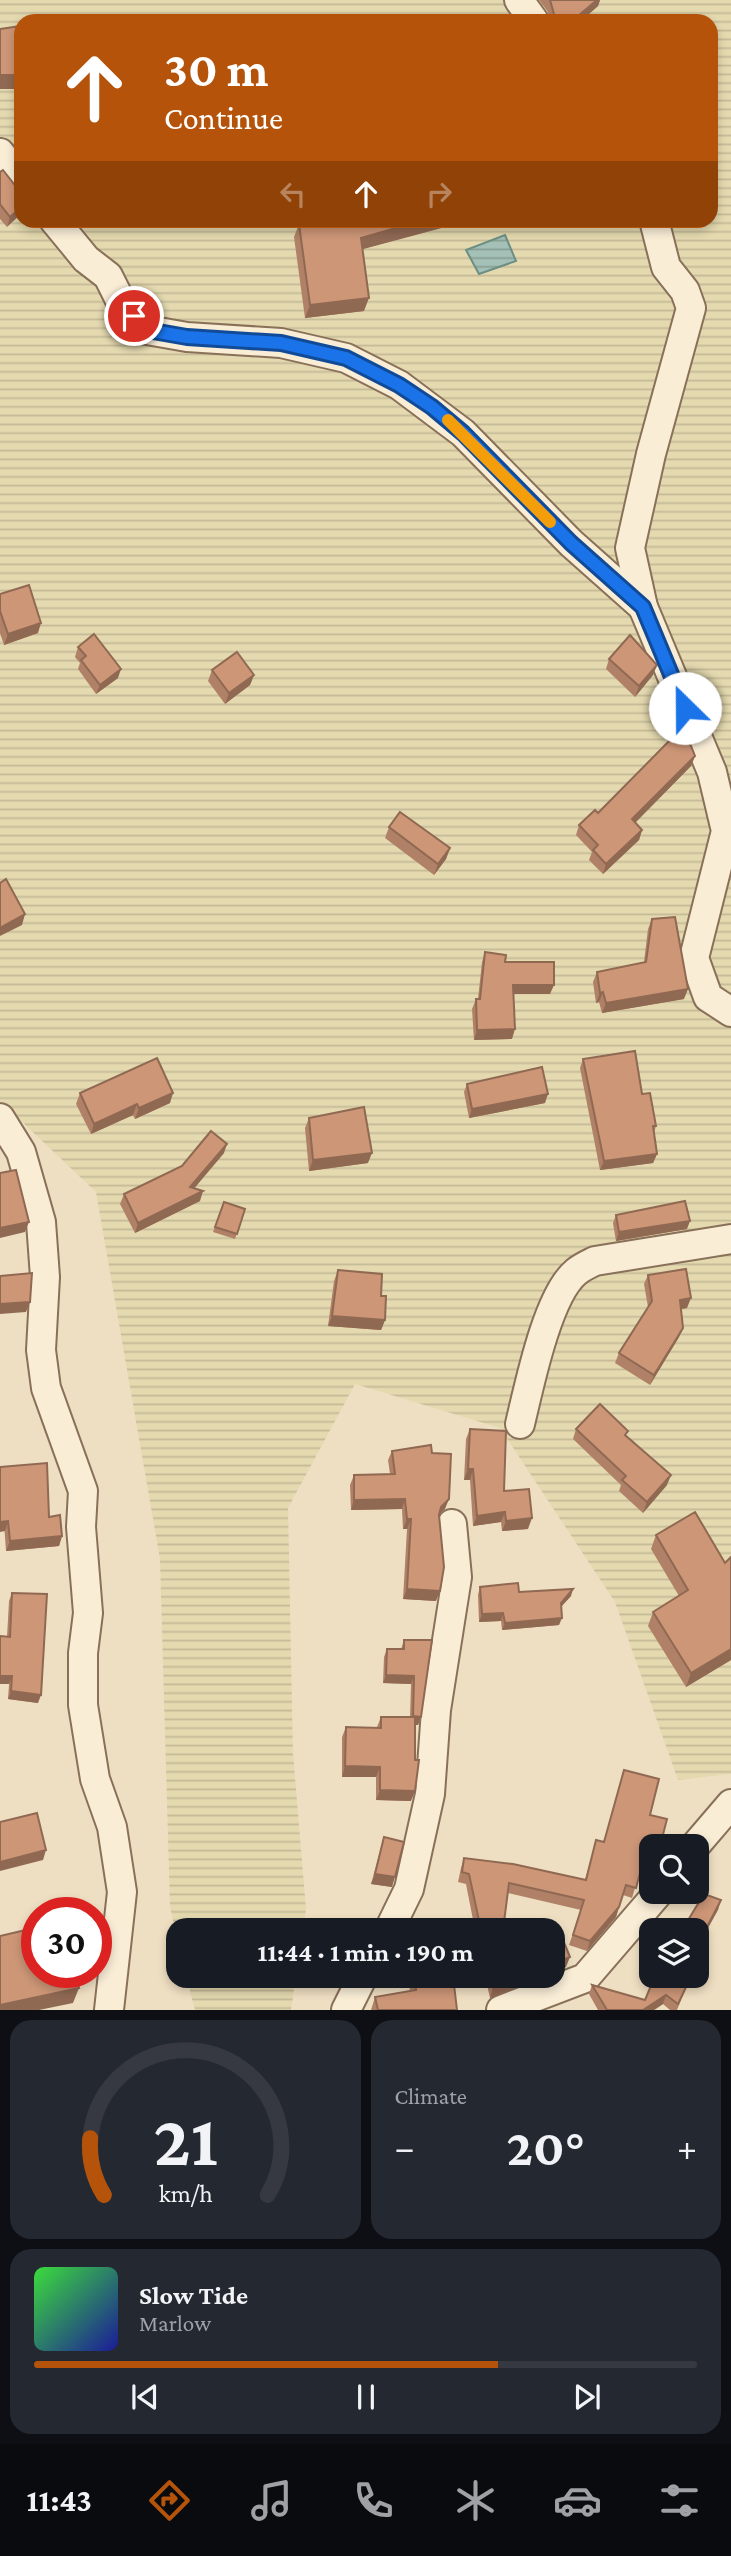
<!DOCTYPE html>
<meta charset="utf-8">
<style>
:root{--surface:#171b24;--page:#242831;--text:#f1f3f6;--muted:#9ea1a6;--line:#363941;--accent:#b45309}
body{margin:0;font-family:"Crimson Pro",serif;background:var(--page);color:var(--text);height:100vh;display:flex;flex-direction:column;font-size:26px;white-space:nowrap}
*{box-sizing:border-box;margin:0}
p{font-size:23px;color:var(--muted)}
.icon{flex:none;width:38px;height:38px;fill:none;stroke:currentColor;stroke-width:2;stroke-linecap:round;stroke-linejoin:round}
.map{position:relative;height:2010px;overflow:hidden}
.panel{display:flex;flex-direction:column;gap:10px;padding:10px;background:#0d0f14;flex:1}
.panel>*{flex:none}
.banner{position:absolute;left:14px;top:14px;width:704px;height:214px;border-radius:21px;box-shadow:0 4px 10px #0003;background:#b45309;color:#fff;overflow:hidden}
.tools{position:absolute;left:639px;top:1834px;display:grid;gap:14px}
.tools a{display:grid;place-items:center;width:70px;height:70px;border-radius:14px;background:var(--surface);box-shadow:0 4px 10px #0003;font-size:35px}
.speed{position:absolute;left:21px;top:1897px;display:flex;gap:14px;font-size:35px;font-weight:700;text-align:center}
.speed>*{display:grid;place-content:center;width:91px;height:91px;border-radius:50%;background:var(--surface);box-shadow:0 4px 10px #0003;line-height:1}
.speed .limit{border:10px solid #d22;background:#fff;color:#111}
.pin{position:absolute;display:grid;place-items:center;width:60px;height:60px;color:#fff;margin:-30px;border:4px solid #fff;border-radius:50%;box-shadow:0 2px 7px #0007}
.me{position:absolute;width:77px;margin:-38px;rotate:337deg;stroke-linejoin:round;filter:drop-shadow(0 0 5px #0008)}
.turn{display:flex;align-items:center;gap:24px;height:147px;padding:0 35px;font-size:32px}
.turn .icon{width:91px;height:91px;stroke-width:2.5}
.turn b{display:block;font-size:49px;line-height:60px}
.lanes{display:flex;align-items:center;height:66px;padding:0 35px;background:#0003;justify-content:center;gap:35px;direction:ltr}
.lanes .off{opacity:.35}
.big{font-size:52px;font-weight:700;line-height:1.1}
.panel .widget{flex:1;display:flex;flex-direction:column;justify-content:center;gap:10px;min-width:0;padding:0 24px;border-radius:21px;background:var(--page)}
.panel .dial{align-items:center;gap:0}
.dial svg{height:182px;overflow:visible;fill:none;stroke:var(--line);stroke-width:7;stroke-linecap:round;text-anchor:middle}
.dial text{fill:var(--text);stroke:none}
.song{display:flex;align-items:center;gap:21px}
.cover{width:84px;height:84px;border-radius:10px;background:linear-gradient(135deg,hsl(120 70% 55%),hsl(240 70% 35%))}
.played{height:7px;border-radius:4px;background:linear-gradient(90deg,var(--accent) 70%,var(--line) 70%)}
.keys{display:flex;justify-content:space-around;direction:ltr}
.heat{display:flex;justify-content:space-between;align-items:center;font-size:38px;direction:ltr}
.panel .tiles{flex:1;display:grid;gap:10px;grid-template-columns:1fr 1fr}
.widget:last-child{grid-column:span 2}
.trip{position:absolute;left:166px;top:1918px;width:399px;height:70px;border-radius:21px;background:var(--surface);box-shadow:0 4px 10px #0003;font-weight:700;line-height:70px;text-align:center}
.tabs{display:flex;height:112px;justify-content:space-around;align-items:center;background:#090b0e;color:var(--muted)}
.tabs .icon{width:49px;height:49px}
.tabs .selected{color:var(--accent)}
.tabs b{font-size:32px;color:var(--text)}
.map>svg:first-child{display:block}
</style>
<div class="map">
<svg width="731" height="2010" viewBox="0 0 731 2010">
<defs>
<pattern id="farmland-rules" width="6" height="5" patternUnits="userSpaceOnUse" patternTransform="scale(1.75)"><rect width="6" height="5" fill="#e4d9af"/><path d="M0 2.5h6" fill="none" stroke="#c4ba96"/></pattern>
<pattern id="water-rules" width="6" height="5" patternUnits="userSpaceOnUse" patternTransform="scale(1.75)"><rect width="6" height="5" fill="#a5c1b7"/><path d="M0 2.5h6" fill="none" stroke="#879d94"/></pattern>
</defs>
<rect width="100%" height="100%" fill="#efdfc2"/>
<g fill="url(#farmland-rules)" fill-rule="evenodd">
<path d="M 0,0 L 731,0 L 731,1774 L 678,1780 L 615,1602 L 500,1428 L 355,1384 L 288,1508 L 293,1753 L 306,1909 L 303,1930 L 178,1930 L 178,1943 L 170,1907 L 160,1559 L 96,1192 L 0,1101 ZM 21,21 L 710,21 L 710,220 L 21,220 Z"/>
<polygon points="186,1976 296,1976 291,2010 195,2010"/>
</g>
<polygon fill="url(#water-rules)" stroke="#6b8f84" stroke-width="2" points="505,235 516,261 479,274 466,250"/>
<g fill="none" stroke-linecap="round" stroke-linejoin="round">
<defs>
<g id="minor">
<polyline points="519,0 534,21"/>
<polyline points="0,153 21,179"/>
<polyline points="54,220 86,259 108,276 121,302 147,330 187,337 281,343 346,358 399,385 463,433 571,543 643,607"/>
<polyline points="654,220 666,267 685,291 691,308 651,454 630,548 643,607 712,772 726,831 694,958 708,997 731,1012"/>
<polyline points="0,1118 21,1152 41,1222 45,1277 41,1350 46,1388 83,1491 81,1527 88,1613 83,1653 83,1705 95,1779 112,1827 122,1892 109,2010"/>
<path d="M 520,1424 C 529,1387 547,1296 576,1272 C 582,1267 589,1264 595,1261 L 731,1239"/>
<polyline points="695,1846 731,1804"/>
<polyline points="389,1930 409,1889 430,1794 436,1710 457,1577 452,1524"/>
<polyline points="346,2010 363,1976"/>
<polyline points="501,2010 585,1978 659,1892"/>
</g>
</defs>
<use href="#minor" stroke="#897059" stroke-width="32"/>
<use href="#minor" stroke="#f9edd6" stroke-width="28"/>
</g>
<g fill="#b08166">
<polygon points="539,0 600,0 598,6 581,21 549,21 548,12"/>
<polygon points="0,172 21,193 7,227 0,219"/>
<polygon points="125,220 153,220 130,227"/>
<polygon points="299,224 445,227 362,249 364,311 305,318 294,237"/>
<polygon points="0,594 38,633 4,645 0,633"/>
<polygon points="78,647 118,678 96,694 78,669 80,663 75,657"/>
<polygon points="609,659 657,665 653,675 635,697 606,669"/>
<polygon points="212,670 254,675 250,685 225,704 208,681"/>
<polygon points="695,756 691,766 635,823 642,830 639,840 603,874 589,860 592,852 576,835 579,825 598,813"/>
<polygon points="389,827 450,848 446,859 434,875 385,838"/>
<polygon points="652,919 684,999 602,1013 599,1002 596,1003 593,982 597,972 644,962 648,929"/>
<polygon points="485,952 505,962 550,994 514,994 512,1039 474,1040 472,1009 476,999 478,999 482,962"/>
<polygon points="583,1059 642,1094 656,1126 654,1133 657,1154 653,1163 600,1170 580,1068"/>
<polygon points="467,1084 545,1103 469,1118 464,1092"/>
<polygon points="80,1093 170,1103 135,1119 133,1115 91,1134 76,1104"/>
<polygon points="309,1118 368,1163 309,1171 305,1128"/>
<polygon points="224,1153 194,1188 200,1201 135,1233 120,1204 124,1194"/>
<polygon points="224,1202 245,1209 235,1239 213,1232"/>
<polygon points="616,1215 687,1229 616,1241 613,1223"/>
<polygon points="338,1270 381,1296 385,1320 381,1330 328,1326 334,1281"/>
<polygon points="648,1275 687,1308 681,1309 683,1328 679,1337 650,1385 615,1363 619,1353 648,1307 644,1284"/>
<polygon points="470,1429 504,1491 528,1529 502,1531 501,1522 473,1526 470,1480 464,1480 466,1439"/>
<polygon points="576,1429 626,1437 667,1485 643,1513 619,1491 621,1485 573,1439"/>
<polygon points="392,1451 432,1453 445,1509 439,1515 436,1601 403,1599 407,1529 403,1529 402,1509 351,1510 350,1485 354,1475 390,1474 388,1460"/>
<polygon points="0,1467 49,1517 62,1536 59,1546 6,1551"/>
<polygon points="656,1535 725,1563 731,1660 686,1687 648,1626 653,1612 679,1596 651,1549"/>
<polygon points="480,1587 519,1592 571,1596 561,1607 559,1625 502,1630 501,1621 479,1622 478,1595"/>
<polygon points="12,1593 38,1703 8,1699 9,1684 0,1684 0,1636 7,1637 9,1601"/>
<polygon points="404,1640 432,1640 421,1717 418,1725 415,1725 411,1801 376,1800 376,1777 342,1777 342,1737 346,1727 377,1727 381,1717 410,1717 411,1684 383,1683 384,1657 387,1649 401,1649"/>
<polygon points="624,1770 650,1815 660,1846 651,1846 651,1856 645,1854 632,1898 623,1895 616,1917 587,1951 569,1945 581,1910 508,1893 503,1930 475,1930 466,1884 458,1882 461,1868 464,1858 585,1880 596,1840 604,1842"/>
<polygon points="384,1837 392,1887 371,1884"/>
<polygon points="413,1976 453,1976 457,2010 371,2010 375,1997 410,1991 409,1987"/>
<polygon points="485,1976 545,1976 490,1998"/>
<polygon points="682,1978 688,1983 677,2010 670,2010 663,2004 654,2010 598,2010 589,1994 592,1985 645,2000"/>
</g>
<g fill="#906953">
<polygon points="597,0 600,0 598,6 581,21 572,21"/>
<rect x="0" y="75" width="21" height="14"/>
<polygon points="21,207 21,214 7,227 10,217"/>
<polygon points="132,220 153,220 130,227"/>
<polygon points="424,220 448,220 445,227 356,251 361,238"/>
<polygon points="369,298 364,311 305,318 310,305"/>
<polygon points="41,623 38,633 4,645 8,634"/>
<polygon points="657,665 653,675 635,697 639,686"/>
<polygon points="121,669 118,678 96,694 100,685"/>
<polygon points="254,675 250,685 225,704 229,693"/>
<polygon points="695,756 691,766 629,829 632,819"/>
<polygon points="642,830 639,840 603,874 606,864"/>
<polygon points="450,848 446,859 434,875 438,864"/>
<polygon points="25,914 22,925 0,936 0,928"/>
<polygon points="513,985 554,985 550,994 510,994"/>
<polygon points="688,989 684,999 602,1013 606,1003"/>
<polygon points="603,992 599,1002 596,1003 600,993"/>
<polygon points="515,1029 512,1039 474,1040 477,1030"/>
<polygon points="173,1093 170,1103 135,1119 139,1108"/>
<polygon points="548,1094 545,1103 469,1118 472,1109"/>
<polygon points="137,1104 133,1115 91,1134 94,1124"/>
<polygon points="227,1144 224,1153 187,1197 190,1187"/>
<polygon points="372,1153 368,1163 309,1171 313,1160"/>
<polygon points="657,1154 653,1163 600,1170 604,1161"/>
<polygon points="203,1191 200,1201 135,1233 138,1223"/>
<polygon points="690,1221 687,1229 616,1241 619,1232"/>
<polygon points="29,1222 25,1232 0,1238 0,1228"/>
<polygon points="691,1298 687,1308 676,1310 680,1300"/>
<polygon points="30,1302 26,1312 0,1314 0,1304"/>
<polygon points="332,1316 385,1320 381,1330 328,1326"/>
<polygon points="683,1328 679,1337 650,1385 654,1375"/>
<polygon points="468,1469 473,1469 470,1480 464,1480"/>
<polygon points="671,1475 667,1485 643,1513 647,1502"/>
<polygon points="405,1499 402,1509 351,1510 354,1500"/>
<polygon points="449,1499 445,1509 437,1516 441,1507"/>
<polygon points="505,1512 501,1522 473,1526 477,1516"/>
<polygon points="532,1518 528,1529 502,1531 506,1521"/>
<polygon points="407,1519 411,1519 407,1529 403,1529"/>
<polygon points="8,1521 5,1531 0,1532 0,1522"/>
<polygon points="62,1536 59,1546 6,1551 10,1541"/>
<polygon points="407,1589 440,1591 436,1601 403,1599"/>
<polygon points="573,1589 571,1596 558,1610 561,1603"/>
<polygon points="503,1613 501,1621 479,1622 482,1614"/>
<polygon points="562,1618 559,1625 502,1630 505,1623"/>
<polygon points="731,1649 731,1660 686,1687 691,1673"/>
<polygon points="386,1675 414,1676 411,1684 383,1683"/>
<polygon points="0,1676 12,1676 9,1684 0,1684"/>
<polygon points="11,1691 41,1695 38,1703 8,1699"/>
<polygon points="413,1716 421,1717 418,1725 410,1725"/>
<polygon points="345,1766 380,1767 376,1777 342,1777"/>
<polygon points="380,1790 415,1791 411,1801 376,1800"/>
<polygon points="46,1850 43,1860 0,1871 0,1862"/>
<polygon points="375,1874 395,1877 392,1887 371,1884"/>
<polygon points="721,1900 718,1910 696,1950 696,1948"/>
<polygon points="619,1907 616,1917 587,1951 590,1941"/>
<polygon points="570,1957 566,1967 553,1973 553,1964"/>
<polygon points="524,1976 545,1976 490,1998 493,1988"/>
<polygon points="79,1988 73,2003 39,2010 0,2010 0,2005"/>
<polygon points="666,1995 663,2004 654,2010 643,2010"/>
</g>
<g fill="#cd9677" stroke="#906953" stroke-width="2">
<polygon points="550,0 597,0 572,21 559,21 554,14"/>
<polygon points="21,26 21,75 0,75 0,29"/>
<polygon points="3,170 21,193 21,207 10,217 0,204 0,172"/>
<polygon points="327,220 424,220 361,238 369,298 310,305 299,224"/>
<polygon points="29,585 41,623 8,634 0,611 0,594"/>
<polygon points="94,634 121,669 100,685 81,660 86,656 78,647"/>
<polygon points="630,635 657,665 639,686 609,659"/>
<polygon points="237,652 254,675 229,693 212,670"/>
<polygon points="679,731 689,741 695,756 632,819 642,830 606,864 593,850 598,845 579,825 595,810 598,813"/>
<polygon points="400,812 450,848 438,864 389,827"/>
<polygon points="6,879 25,914 0,928 0,883"/>
<polygon points="675,917 688,989 606,1003 603,992 600,993 597,972 646,962 652,919"/>
<polygon points="485,952 506,955 505,962 554,962 554,985 513,985 515,1029 477,1030 476,999 480,999"/>
<polygon points="635,1051 642,1094 650,1093 656,1126 653,1126 657,1154 604,1161 583,1059"/>
<polygon points="157,1058 173,1093 139,1108 137,1104 94,1124 80,1093"/>
<polygon points="542,1067 548,1094 472,1109 467,1084"/>
<polygon points="364,1107 372,1153 313,1160 309,1118"/>
<polygon points="211,1131 227,1144 190,1187 203,1191 138,1223 124,1194 182,1166"/>
<polygon points="16,1170 29,1222 0,1228 0,1173"/>
<polygon points="685,1201 690,1221 619,1232 616,1215"/>
<polygon points="224,1202 245,1209 237,1234 215,1227"/>
<polygon points="686,1269 691,1298 680,1300 683,1328 654,1375 619,1353 652,1301 648,1275"/>
<polygon points="338,1270 382,1274 381,1296 386,1296 385,1320 332,1316"/>
<polygon points="32,1273 30,1302 0,1304 0,1276"/>
<polygon points="600,1404 628,1431 625,1435 671,1475 647,1502 622,1480 626,1476 576,1429"/>
<polygon points="470,1429 506,1431 504,1491 529,1489 532,1518 506,1521 505,1512 477,1516 473,1469 468,1469"/>
<polygon points="431,1445 432,1453 451,1454 449,1499 441,1507 439,1515 444,1567 440,1591 407,1589 411,1519 407,1519 405,1499 354,1500 354,1475 395,1474 392,1451"/>
<polygon points="47,1463 49,1517 60,1515 62,1536 10,1541 8,1521 0,1522 0,1467"/>
<polygon points="695,1512 725,1563 731,1557 731,1649 691,1673 653,1612 688,1590 656,1535"/>
<polygon points="518,1583 519,1592 573,1589 561,1603 562,1618 505,1623 503,1613 482,1614 480,1587"/>
<polygon points="12,1593 47,1594 41,1695 11,1691 12,1676 0,1676 0,1636 10,1637"/>
<polygon points="404,1640 432,1640 421,1717 413,1716 414,1676 386,1675 387,1649 404,1649"/>
<polygon points="381,1717 415,1717 415,1760 419,1760 415,1791 380,1790 380,1767 345,1766 346,1727 381,1728"/>
<polygon points="624,1770 659,1779 650,1815 667,1819 660,1846 648,1844 636,1888 626,1885 619,1907 590,1941 573,1935 584,1900 509,1883 503,1930 481,1930 469,1874 462,1872 464,1858 513,1864 586,1880 596,1840 604,1842"/>
<polygon points="37,1813 46,1850 0,1862 0,1822"/>
<polygon points="384,1837 404,1842 395,1877 375,1874"/>
<polygon points="704,1894 721,1900 696,1948 696,1930 682,1930"/>
<polygon points="30,1929 37,1960 37,1972 75,1972 79,1988 0,2005 0,1936"/>
<polygon points="563,1940 570,1957 553,1964 553,1944"/>
<polygon points="414,1976 453,1976 457,2010 378,2010 375,1997 416,1990"/>
<polygon points="491,1976 524,1976 493,1988"/>
<polygon points="655,1976 682,1976 681,1978 688,1983 678,2004 666,1995 643,2010 607,2010 592,1985 645,2000"/>
</g>
<g fill="none" stroke-linecap="round" stroke-linejoin="round">
<defs>
<polyline id="route" points="134,316 147,330 187,337 281,343 346,358 399,385 432,407 463,433 571,543 643,607 685,708"/>
</defs>
<use href="#route" stroke="#114b97" stroke-width="18"/>
<use href="#route" stroke="#1a73e8" stroke-width="12"/>
<polyline stroke="#f59e0b" stroke-width="12" points="448,420 550,522"/>
</g>
</svg>
<div class="tools">
<a><svg class="icon" aria-label="search" viewBox="0 0 24 24"><circle cx="10" cy="10" r="6"/><path d="M15 15l6 6"/></svg></a>
<a><svg class="icon" aria-label="layers" viewBox="0 0 24 24"><path d="M12 4l9 5-9 5-9-5zM3 14l9 5 9-5"/></svg></a>
</div>
<div class="speed"><div class="limit">30</div></div>
<div class="pin" style="left:134px;top:316px;background:#d93025"><svg class="icon" aria-label="arrive" viewBox="0 0 24 24"><path d="M6 21V4h12l-3 4 3 4H6"/></svg></div>
<svg class="me" style="left:685px;top:708px" viewBox="-20 -20 40 40"><circle r="19" fill="#fff"/><path d="M0-13L10 11 0 6-10 11z" fill="#1a73e8"/></svg>
<div class="trip">11:44 · 1 min · 190 m</div>
<div class="banner">
<div class="turn"><svg class="icon" aria-label="ahead" viewBox="0 0 24 24"><path d="M12 20V5M6 11l6-6 6 6"/></svg><div><b>30 m</b>Continue</div></div>
<div class="lanes"><svg class="icon off" aria-label="left" viewBox="0 0 24 24"><path d="M17 20v-9H6M10 6l-5 5 5 5"/></svg><svg class="icon" aria-label="ahead" viewBox="0 0 24 24"><path d="M12 20V5M6 11l6-6 6 6"/></svg><svg class="icon off" aria-label="right" viewBox="0 0 24 24"><path d="M7 20v-9h11M14 6l5 5-5 5"/></svg></div>
</div>
</div>
<section class="panel">
<div class="tiles">
<div class="widget dial"><svg viewBox="0 0 100 80">
<path d="M14 69A42 42 0 1 1 86 69"/>
<path d="M14 69A42 42 0 0 1 8 44" stroke="#b45309"/>
<text x="50" y="56" font-size="32" font-weight="700">21</text>
<text x="50" y="72" font-size="11">km/h</text>
</svg></div>
<div class="widget"><p>Climate</p>
<div class="heat"><a>−</a><b class="big">20°</b><a>+</a></div>
</div>
<div class="widget">
<div class="song"><i class="cover"></i><div><b>Slow Tide</b><p>Marlow</p></div></div>
<div class="played"></div>
<div class="keys"><svg class="icon" aria-label="previous" viewBox="0 0 24 24"><path d="M18 5L8 12l10 7zM5 5v14"/></svg><svg class="icon" aria-label="pause" viewBox="0 0 24 24"><path d="M8 5v14M16 5v14"/></svg><svg class="icon" aria-label="next" viewBox="0 0 24 24"><path d="M6 5l10 7-10 7zM19 5v14"/></svg></div>
</div>
</div>
</section>
<nav class="tabs">
<b>11:43</b>
<svg class="icon selected" aria-label="directions" viewBox="0 0 24 24"><path d="M12 3l9 9-9 9-9-9zM9 14v-3h6M13 9l2 2-2 2"/></svg>
<svg class="icon" aria-label="music" viewBox="0 0 24 24"><path d="M9 18V5l10-2v13"/><circle cx="6" cy="18" r="3"/><circle cx="16" cy="16" r="3"/></svg>
<svg class="icon" aria-label="phone" viewBox="0 0 24 24"><path d="M5 4h4l2 5-3 2q2 4 5 5l2-3 5 2v4C11 20 4 13 5 4z"/></svg>
<svg class="icon" aria-label="climate" viewBox="0 0 24 24"><path d="M12 3v18M4 7l16 10M4 17L20 7"/></svg>
<svg class="icon" aria-label="car" viewBox="0 0 24 24"><path d="M5 17H2v-5l4-1 3-4h7l3 4 3 1v5h-3M9 17h6M6 11h13"/><circle cx="7" cy="17" r="2"/><circle cx="17" cy="17" r="2"/></svg>
<svg class="icon" aria-label="filters" viewBox="0 0 24 24"><path d="M4 7h16M4 17h16"/><circle cx="9" cy="7" r="2"/><circle cx="15" cy="17" r="2"/></svg>
</nav>
